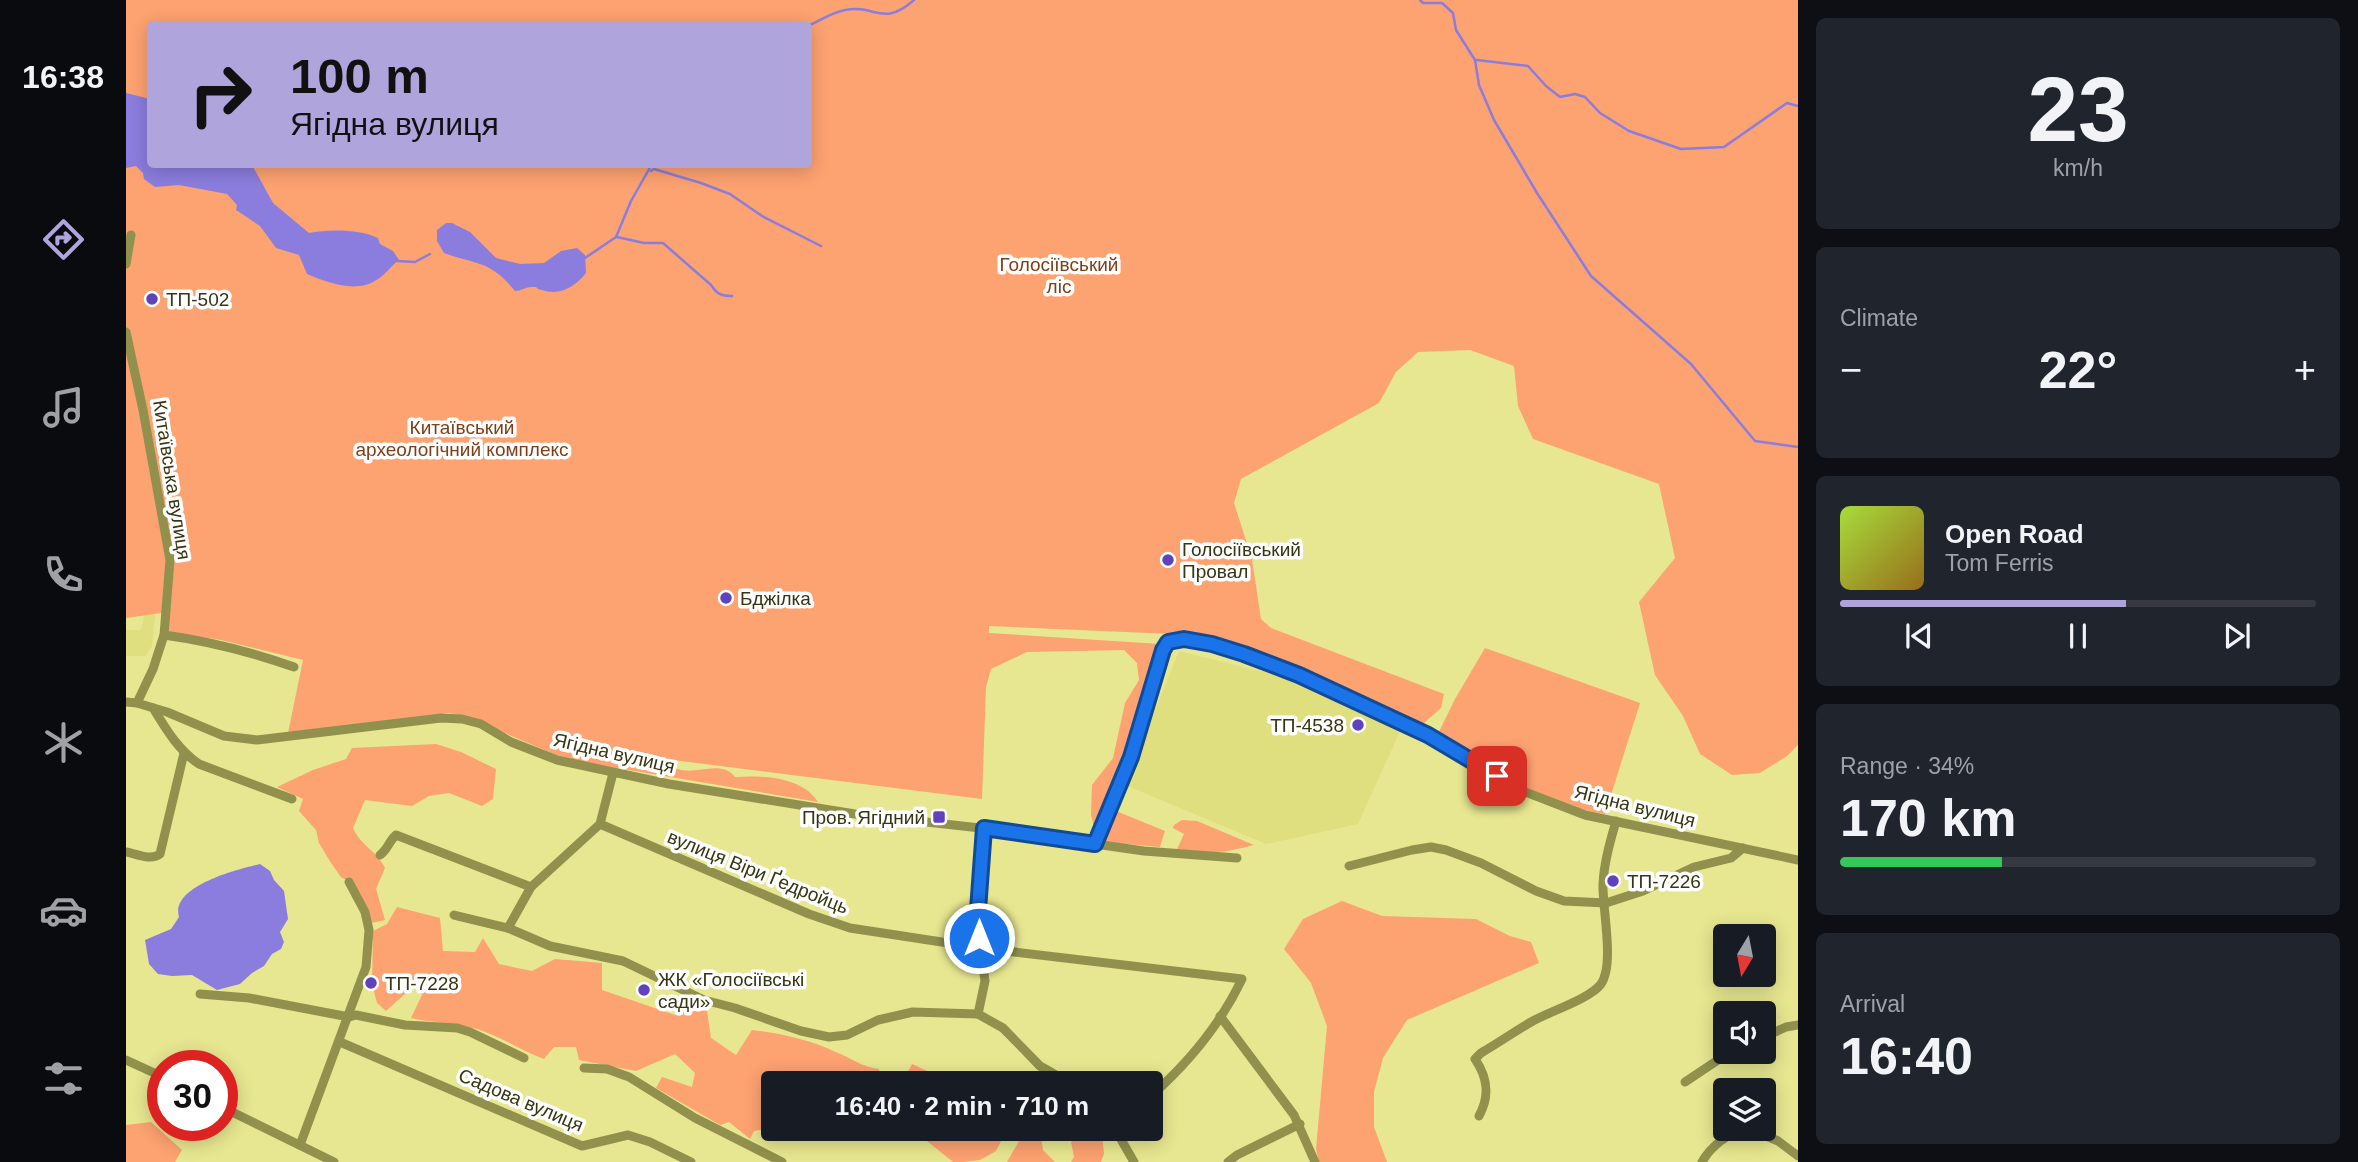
<!DOCTYPE html>
<meta charset="utf-8">
<style>
:root{--surface:#171b24;--page:#20242c;--text:#f1f3f6;--muted:#9ea1a6;--line:#363941;--accent:#b0a4dc}
body{margin:0;font-family:Helvetica,sans-serif;background:var(--page);color:var(--text);height:100vh;display:flex;flex-direction:column;font-size:26px;white-space:nowrap}
*{box-sizing:border-box;margin:0}
p{font-size:23px;color:var(--muted)}
.icon{flex:none;width:38px;height:38px;fill:none;stroke:currentColor;stroke-width:2;stroke-linecap:round;stroke-linejoin:round}
.map{position:relative;flex:1;overflow:hidden}
.details{display:flex;flex-direction:column;gap:18px;padding:18px;background:#0d0f14;width:560px}
.details>*{flex:none}
.hud{position:absolute;left:21px;top:21px;width:665px;height:147px;border-radius:7px;box-shadow:0 4px 18px #0003;background:#b0a4dc;color:#111;overflow:hidden}
.needle{width:46px;rotate:190deg}
.buttons{position:absolute;left:1587px;top:924px;display:grid;gap:14px}
.buttons a{display:grid;place-items:center;width:63px;height:63px;border-radius:7px;background:var(--surface);box-shadow:0 4px 18px #0003;font-size:35px}
.speed{position:absolute;left:21px;top:1050px;display:flex;gap:14px;font-size:35px;font-weight:700;text-align:center}
.speed>*{display:grid;place-content:center;width:91px;height:91px;border-radius:50%;background:var(--surface);box-shadow:0 4px 18px #0003;line-height:1}
.speed .limit{border:10px solid #d22;background:#fff;color:#111}
.pin{position:absolute;display:grid;place-items:center;width:60px;height:60px;color:#fff;margin:-30px;border-radius:14px;box-shadow:0 4px 10px #0006}
.me{position:absolute;width:77px;margin:-38px;rotate:0deg;stroke-linejoin:round;filter:drop-shadow(0 0 5px #0008)}
.turn{display:flex;align-items:center;gap:24px;height:147px;padding:0 28px;font-size:32px}
.turn .icon{width:91px;height:91px;stroke-width:2.5}
.turn b{display:block;font-size:49px;line-height:60px}
.big{font-size:52px;font-weight:700;line-height:1.1}
.details .widget{flex:1;display:flex;flex-direction:column;justify-content:center;gap:10px;min-width:0;padding:0 24px;border-radius:10px;background:var(--page)}
.details .dial{align-items:center;gap:0}
.dial b{font-size:91px;line-height:1}
.song{display:flex;align-items:center;gap:21px}
.cover{width:84px;height:84px;border-radius:10px;background:linear-gradient(135deg,hsl(80 70% 55%),hsl(40 70% 35%))}
.played{height:7px;border-radius:4px;background:linear-gradient(90deg,var(--accent) 60%,var(--line) 60%)}
.keys{display:flex;justify-content:space-around;direction:ltr}
.heat{display:flex;justify-content:space-between;align-items:center;font-size:38px;direction:ltr}
.charge{height:10px;border-radius:5px;background:linear-gradient(90deg,#34c759 34%,var(--line) 0)}
.trip{position:absolute;left:635px;top:1071px;width:402px;height:70px;border-radius:7px;background:var(--surface);box-shadow:0 4px 18px #0003;font-weight:700;line-height:70px;text-align:center}
main{display:flex;flex:1;min-height:0}
.dock{display:flex;flex-direction:column;width:126px;justify-content:space-around;align-items:center;background:#090b0e;color:var(--muted)}
.dock .icon{width:49px;height:49px}
.dock .active{color:var(--accent)}
.dock b{font-size:32px;color:var(--text)}
.map>svg:first-child{display:block}
</style>
<main>
<nav class="dock">
<b>16:38</b>
<svg class="icon active" aria-label="directions" viewBox="0 0 24 24"><path d="M12 3l9 9-9 9-9-9zM9 14v-3h6M13 9l2 2-2 2"/></svg>
<svg class="icon" aria-label="music" viewBox="0 0 24 24"><path d="M9 18V5l10-2v13"/><circle cx="6" cy="18" r="3"/><circle cx="16" cy="16" r="3"/></svg>
<svg class="icon" aria-label="phone" viewBox="0 0 24 24"><path d="M5 4h4l2 5-3 2q2 4 5 5l2-3 5 2v4C11 20 4 13 5 4z"/></svg>
<svg class="icon" aria-label="climate" viewBox="0 0 24 24"><path d="M12 3v18M4 7l16 10M4 17L20 7"/></svg>
<svg class="icon" aria-label="car" viewBox="0 0 24 24"><path d="M5 17H2v-5l4-1 3-4h7l3 4 3 1v5h-3M9 17h6M6 11h13"/><circle cx="7" cy="17" r="2"/><circle cx="17" cy="17" r="2"/></svg>
<svg class="icon" aria-label="filters" viewBox="0 0 24 24"><path d="M4 7h16M4 17h16"/><circle cx="9" cy="7" r="2"/><circle cx="15" cy="17" r="2"/></svg>
</nav>
<div class="map">
<svg width="1672" height="1162" viewBox="0 0 1672 1162">
<rect width="100%" height="100%" fill="#e7e791"/>
<g fill="#dfdf7f">
<polygon points="25,586 32,587 26,646 19,656 0,656 0,630 15,630"/>
<polygon points="1053,651 1155,676 1275,729 1232,824 1140,844 999,785"/>
</g>
<g fill="#fda271" fill-rule="evenodd">
<path d="M 0,0 L 1672,0 L 1672,745 L 1661,756 L 1634,773 L 1606,775 L 1574,754 L 1557,716 L 1529,675 L 1513,602 L 1549,558 L 1533,484 L 1407,439 L 1392,406 L 1388,366 L 1344,350 L 1292,352 L 1270,372 L 1253,403 L 1115,479 L 1108,503 L 1126,559 L 1135,619 L 1145,628 L 1318,694 L 1315,708 L 1297,724 L 1290,724 L 1175,668 L 1068,635 L 863,626 L 863,633 L 1034,644 C 1023,707 997,770 968,827 L 965,815 L 966,785 L 987,758 L 999,703 L 1013,680 L 1011,663 L 998,650 L 901,652 L 865,669 L 860,687 L 856,799 L 523,757 C 532,762 544,767 555,770 C 572,774 596,760 609,777 C 636,775 677,777 692,802 L 497,769 L 498,755 L 521,757 L 494,753 L 492,770 L 430,755 L 339,716 L 322,713 L 162,733 L 177,660 L 95,640 L 35,631 L 35,613 L 0,618 ZM 24,24 L 682,24 L 682,164 L 24,164 Z"/>
<path d="M 1359,648 L 1514,703 L 1479,814 C 1422,807 1360,765 1311,736 L 1329,699 Z"/>
<path d="M 310,744 L 335,752 L 370,769 L 367,799 L 356,806 L 323,793 L 303,796 L 286,806 L 239,800 L 227,828 C 235,846 251,851 259,868 L 250,889 L 259,920 L 241,924 L 223,882 L 215,877 L 205,863 L 193,843 L 190,830 L 173,811 L 177,799 L 151,787 L 187,770 L 220,759 L 226,748 Z"/>
<polygon points="990,811 1039,831 1034,847 979,842"/>
<path d="M 1056,820 L 1071,821 L 1128,845 C 1102,852 1078,856 1051,849 L 1058,834 L 1047,828 L 1048,825 Z"/>
<polygon points="1216,901 1256,916 1350,919 1384,936 1405,942 1413,963 1281,1020 1257,1058 1248,1092 1248,1127 1261,1162 1193,1162 1190,1149 1201,1026 1185,983 1158,949 1177,919"/>
<path d="M 271,907 L 314,918 L 317,951 L 349,952 L 357,938 L 373,964 L 406,971 L 429,959 L 476,963 L 476,990 L 549,1015 L 558,1000 L 581,1011 L 585,1038 L 610,1055 L 626,1030 C 654,1033 686,1040 712,1053 C 729,1060 734,1066 753,1069 L 754,1083 L 648,1083 L 647,1128 L 628,1131 L 624,1139 L 603,1122 L 594,1125 L 530,1088 L 536,1077 L 566,1087 L 569,1073 L 549,1054 L 510,1071 L 453,1060 L 450,1047 L 428,1047 L 418,1059 C 395,1051 374,1036 351,1029 C 329,1023 307,1023 285,1018 L 296,995 L 290,984 L 260,1011 L 251,1003 L 246,984 L 247,931 L 261,924 Z"/>
<polygon points="786,1064 810,1075 815,1083 771,1083 780,1075"/>
<polygon points="25,1122 56,1150 49,1162 0,1162 0,1125"/>
<polygon points="762,1129 829,1129 832,1131 835,1129 881,1129 870,1151 854,1160 836,1162 827,1162 801,1141 782,1138"/>
<polygon points="960,1129 971,1129 976,1133 978,1154 975,1162 945,1162 948,1157 945,1142"/>
<polygon points="903,1135 915,1137 917,1150 929,1162 881,1162 893,1141"/>
</g>
<g fill="#8b7ddd">
<path d="M 0,93 L 24,99 L 24,164 L 126,165 L 147,203 L 183,233 C 202,229 234,229 252,238 L 254,244 L 267,251 L 273,260 C 265,266 260,274 252,279 C 231,294 203,283 181,274 L 173,255 L 150,248 L 134,226 L 110,210 L 111,205 L 101,194 L 53,185 L 29,187 L 18,179 L 17,173 L 10,166 L 0,168 Z"/>
<path d="M 320,223 L 326,223 L 344,232 L 370,258 L 394,264 L 418,263 L 435,251 L 451,248 L 459,255 L 460,273 C 449,287 434,296 416,290 C 407,288 415,287 405,287 C 399,287 395,291 389,291 C 364,260 351,265 318,253 L 311,241 L 311,230 Z"/>
<path d="M 134,864 L 144,871 L 148,880 L 158,891 L 162,919 L 154,932 L 158,942 L 155,949 L 146,954 L 138,966 L 126,973 L 114,984 L 91,990 L 66,975 L 46,976 L 32,974 L 23,964 L 19,940 L 45,929 L 53,917 C 44,886 112,869 134,864 Z"/>
</g>
<g fill="none" stroke-linecap="round" stroke-linejoin="round">
<g stroke="#8b7ddd" stroke-width="2.5">
<polyline points="1294,0 1297,3 1316,3 1327,13 1330,30 1349,60 1353,85 1368,120 1411,193 1465,276 1565,364 1629,441 1672,447"/>
<path d="M 682,26 C 693,21 707,12 719,10 C 750,4 756,28 788,0"/>
<polyline points="1351,60 1402,66 1420,86 1434,97 1449,94 1459,97 1474,113 1503,131 1555,149 1598,147 1661,103 1672,106"/>
<polyline points="525,171 528,169 575,183 604,194 636,216 695,246"/>
<path d="M 491,237 L 518,243 L 537,243 L 585,285 C 591,294 595,296 606,296"/>
<polyline points="459,258 490,237 505,201 526,164"/>
<polyline points="271,261 289,262 304,254"/>
</g>
<g stroke="#91914d" stroke-width="9">
<polyline points="0,264 5,235"/>
<polyline points="0,332 17,410 44,560 38,635 27,669 11,703"/>
<path d="M 38,635 C 83,641 125,652 168,667"/>
<polyline points="0,702 11,703 41,712 98,736 131,740 315,718 336,719 355,724 385,742 431,760 543,784 729,814 899,833 969,844 1005,756 1036,650 1042,641 1058,638 1086,644 1118,654 1173,675 1302,735 1394,790 1459,815 1672,860"/>
<path d="M 27,708 C 40,729 52,750 73,764 L 166,799"/>
<path d="M 474,824 L 683,914 L 724,928 L 855,948 L 1116,979 C 1095,1023 1062,1063 1026,1095"/>
<polyline points="969,844 1018,851 1111,858"/>
<path d="M 0,852 C 11,854 25,861 34,854 L 58,753"/>
<path d="M 254,855 C 262,849 263,841 270,835 L 405,887"/>
<polyline points="1223,866 1286,850 1305,847 1320,850 1355,863 1410,891 1438,901 1480,903 1517,891 1568,867 1605,858 1617,848"/>
<polyline points="328,915 382,928 424,946 497,961 578,1000 609,1008 675,1031 703,1037 721,1035 752,1020 787,1012 852,1014 877,1028 914,1066 944,1083"/>
<polyline points="382,928 405,887 474,824 487,773"/>
<polyline points="74,994 123,998 223,1017 230,1015 279,1025 331,1028 344,1032 398,1058"/>
<polyline points="852,1014 859,981 853,938 852,910 858,828"/>
<polyline points="1094,1016 1168,1115 1189,1162"/>
<polyline points="1638,1037 1660,1027 1672,1025"/>
<polyline points="214,1042 456,1146 502,1135 524,1142 565,1162"/>
<polyline points="0,1060 37,1077"/>
<polyline points="458,1068 481,1069 503,1077 569,1118 656,1162"/>
<polyline points="1559,1082 1604,1052"/>
<polyline points="96,1107 208,1162"/>
<path d="M 1353,1116 C 1364,1096 1362,1078 1349,1059 L 1355,1053 C 1372,1043 1388,1032 1405,1022 C 1422,1012 1464,999 1475,984 C 1489,964 1476,908 1477,884 C 1478,863 1484,842 1490,821"/>
<polyline points="989,1129 1008,1162"/>
<polyline points="1624,1129 1652,1141 1672,1156"/>
<polyline points="174,1145 240,967 243,930 239,912 223,882"/>
<polyline points="1102,1162 1111,1155 1174,1124"/>
<path d="M 1576,1162 C 1585,1146 1602,1133 1620,1129"/>
</g>
</g>
<g fill="none" stroke-linecap="round" stroke-linejoin="round">
<defs>
<polyline id="route" points="853,938 852,910 858,828 969,844 1005,757 1037,650 1042,642 1058,639 1086,644 1118,654 1173,675 1302,735 1371,776"/>
</defs>
<use href="#route" stroke="#114b97" stroke-width="18"/>
<use href="#route" stroke="#1a73e8" stroke-width="12"/>
</g>
<g fill="#6043bc" stroke="#fff" stroke-width="2.5">
<circle cx="26" cy="299" r="7"/>
<circle cx="1042" cy="560" r="7"/>
<circle cx="600" cy="598" r="7"/>
<circle cx="1232" cy="725" r="7"/>
<rect x="806" y="810" width="14" height="14" rx="3.5"/>
<circle cx="1487" cy="881" r="7"/>
<circle cx="245" cy="983" r="7"/>
<circle cx="518" cy="990" r="7"/>
</g>
<g text-anchor="middle" dominant-baseline="central" stroke-width="7" stroke-linejoin="round" paint-order="stroke">
<g font-size="19" fill="#7f3e17" stroke="#fff">
<text x="933" y="264">Голосіївський<tspan x="933" dy="22">ліс</tspan></text>
<text x="336" y="427">Китаївський<tspan x="336" dy="22">археологічний комплекс</tspan></text>
</g>
<g font-size="19" fill="#373612" stroke="#fff" text-anchor="start">
<text x="40" y="299">ТП-502</text>
<text x="1056" y="549">Голосіївський<tspan x="1056" dy="22">Провал</tspan></text>
<text x="614" y="598">Бджілка</text>
<text x="1218" y="725" text-anchor="end">ТП-4538</text>
<text x="799" y="817" text-anchor="end">Пров. Ягідний</text>
<text x="1501" y="881">ТП-7226</text>
<text x="532" y="979">ЖК «Голосіївські<tspan x="532" dy="22">сади»</tspan></text>
<text x="259" y="983">ТП-7228</text>
</g>
<g font-size="19" fill="#373612" stroke="#fff">
<text transform="translate(46 480) rotate(81)">Китаївська вулиця</text>
<text transform="translate(488 753) rotate(13)">Ягідна вулиця</text>
<text transform="translate(1509 806) rotate(14)">Ягідна вулиця</text>
<text transform="translate(632 872) rotate(22)">вулиця Віри Ґедройць</text>
<text transform="translate(395 1100) rotate(23)">Садова вулиця</text>
</g>
</g>
</svg>
<div class="buttons">
<a><svg class="needle" viewBox="-14 -14 28 28"><path d="M0-13l5 13h-10z" fill="#e53935"/><path d="M0 13l5-13h-10z" fill="#9ea1a6"/></svg></a>
<a><svg class="icon" aria-label="sound" viewBox="0 0 24 24"><path d="M4 9h4l5-4v14l-5-4H4zM17 9q2 3 0 6"/></svg></a>
<a><svg class="icon" aria-label="layers" viewBox="0 0 24 24"><path d="M12 4l9 5-9 5-9-5zM3 14l9 5 9-5"/></svg></a>
</div>
<div class="speed"><div class="limit">30</div></div>
<div class="pin" style="left:1371px;top:776px;background:#d93025"><svg class="icon" aria-label="arrive" viewBox="0 0 24 24"><path d="M6 21V4h12l-3 4 3 4H6"/></svg></div>
<svg class="me" style="left:853px;top:938px" viewBox="-20 -20 40 40"><circle r="17" fill="#1a73e8" stroke="#fff" stroke-width="3"/><path d="M0-11L8 9 0 5-8 9z" fill="#fff"/></svg>
<div class="trip">16:40 · 2 min · 710 m</div>
<div class="hud">
<div class="turn"><svg class="icon" aria-label="right" viewBox="0 0 24 24"><path d="M7 20v-9h11M14 6l5 5-5 5"/></svg><div><b>100 m</b>Ягідна вулиця</div></div>
</div>
</div>
<section class="details">
<div class="widget dial"><b>23</b><p>km/h</p></div>
<div class="widget"><p>Climate</p>
<div class="heat"><a>−</a><b class="big">22°</b><a>+</a></div>
</div>
<div class="widget">
<div class="song"><i class="cover"></i><div><b>Open Road</b><p>Tom Ferris</p></div></div>
<div class="played"></div>
<div class="keys"><svg class="icon" aria-label="previous" viewBox="0 0 24 24"><path d="M18 5L8 12l10 7zM5 5v14"/></svg><svg class="icon" aria-label="pause" viewBox="0 0 24 24"><path d="M8 5v14M16 5v14"/></svg><svg class="icon" aria-label="next" viewBox="0 0 24 24"><path d="M6 5l10 7-10 7zM19 5v14"/></svg></div>
</div>
<div class="widget"><p>Range · 34%</p><b class="big">170 km</b><div class="charge"></div></div>
<div class="widget"><p>Arrival</p><b class="big">16:40</b></div>
</section>
</main>
